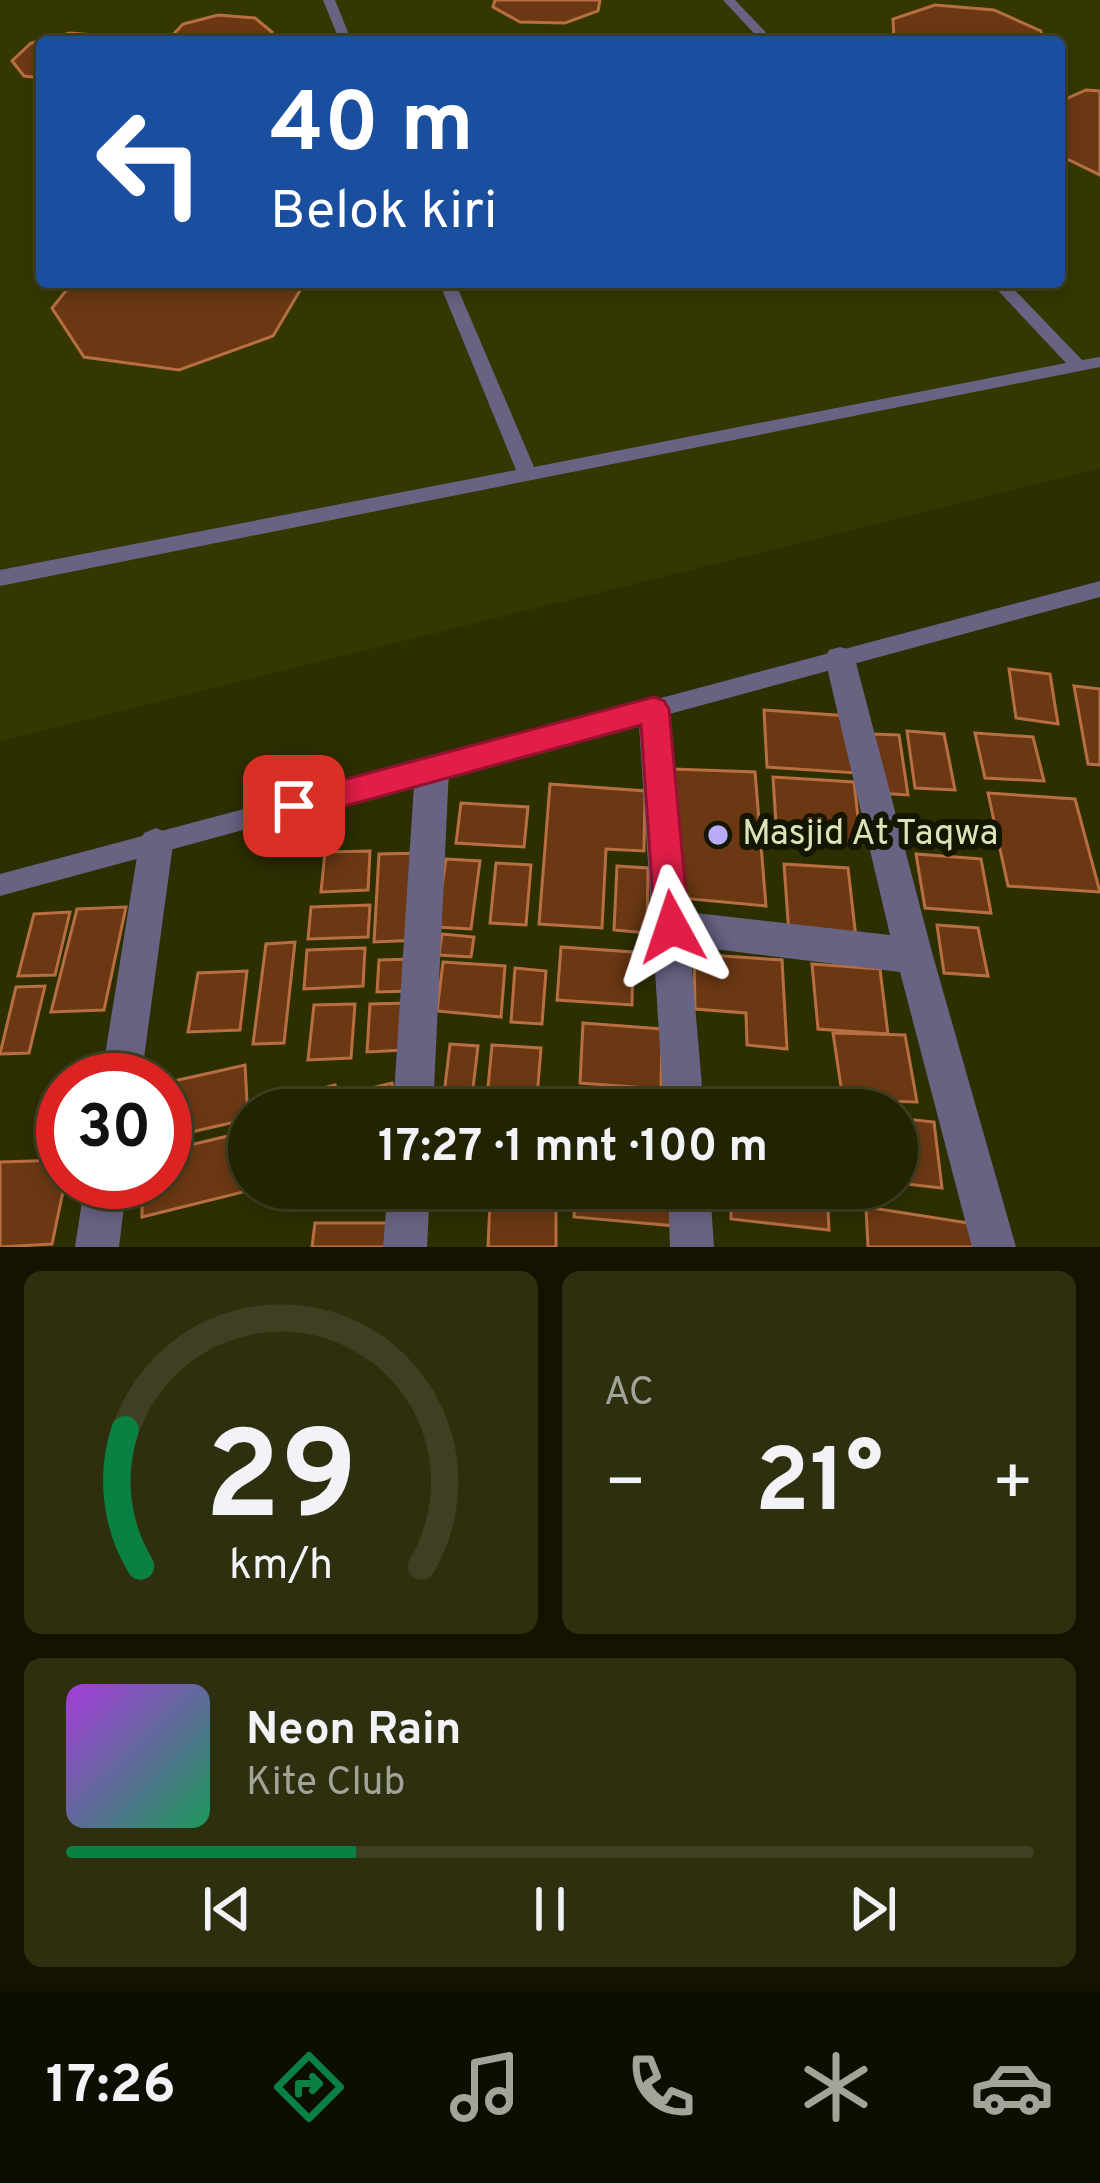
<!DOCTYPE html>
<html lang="id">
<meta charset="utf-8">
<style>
:root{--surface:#222300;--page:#2e2f0f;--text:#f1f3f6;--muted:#a2a499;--line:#3f4022;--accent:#0b8043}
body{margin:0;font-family:Overpass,sans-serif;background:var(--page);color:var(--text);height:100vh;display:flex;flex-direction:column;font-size:45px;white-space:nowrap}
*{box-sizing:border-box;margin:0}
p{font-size:39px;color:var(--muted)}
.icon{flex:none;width:66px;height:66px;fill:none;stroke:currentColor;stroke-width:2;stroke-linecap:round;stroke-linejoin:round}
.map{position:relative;height:1247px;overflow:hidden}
.side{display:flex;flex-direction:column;gap:24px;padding:24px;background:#131300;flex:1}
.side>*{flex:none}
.banner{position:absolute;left:36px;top:36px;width:1029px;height:252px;border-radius:12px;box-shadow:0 6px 18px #0003,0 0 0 3px var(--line);background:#1a4fa0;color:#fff;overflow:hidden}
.speed{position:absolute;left:36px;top:1053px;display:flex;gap:24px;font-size:60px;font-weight:700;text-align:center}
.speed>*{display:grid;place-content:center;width:156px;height:156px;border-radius:50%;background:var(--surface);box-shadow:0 6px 18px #0003,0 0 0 3px var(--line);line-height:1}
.speed .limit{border:18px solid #d22;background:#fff;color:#111}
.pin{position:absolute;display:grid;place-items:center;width:102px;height:102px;color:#fff;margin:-51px;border-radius:24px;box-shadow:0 6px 18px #0006}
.me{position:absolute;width:132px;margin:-66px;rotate:355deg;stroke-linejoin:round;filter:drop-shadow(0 0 9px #0008)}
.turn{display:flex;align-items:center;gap:42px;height:252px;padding:0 36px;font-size:54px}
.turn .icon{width:156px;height:156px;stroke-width:2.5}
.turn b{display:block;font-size:84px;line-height:102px}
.big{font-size:90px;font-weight:700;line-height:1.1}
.side .tile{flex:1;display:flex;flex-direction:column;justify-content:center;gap:18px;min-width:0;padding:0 42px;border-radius:18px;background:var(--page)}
.side .dial{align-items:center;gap:0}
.dial svg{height:312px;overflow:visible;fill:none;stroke:var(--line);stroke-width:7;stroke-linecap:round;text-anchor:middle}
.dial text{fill:var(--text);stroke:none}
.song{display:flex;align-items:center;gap:36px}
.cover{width:144px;height:144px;border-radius:18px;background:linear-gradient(135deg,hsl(280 70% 55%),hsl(150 70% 35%))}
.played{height:12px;border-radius:6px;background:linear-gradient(90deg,var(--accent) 30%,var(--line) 30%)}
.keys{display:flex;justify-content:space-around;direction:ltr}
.heat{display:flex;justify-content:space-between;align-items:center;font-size:66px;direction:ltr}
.side .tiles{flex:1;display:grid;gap:24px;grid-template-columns:1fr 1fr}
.tile:last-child{grid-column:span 2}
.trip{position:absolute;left:228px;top:1089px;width:690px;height:120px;border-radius:60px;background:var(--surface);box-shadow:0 6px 18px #0003,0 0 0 3px var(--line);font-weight:700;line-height:120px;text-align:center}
.dock{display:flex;height:192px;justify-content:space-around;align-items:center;background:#0e0e00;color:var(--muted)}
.dock .icon{width:84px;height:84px}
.dock .current{color:var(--accent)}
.dock b{font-size:54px;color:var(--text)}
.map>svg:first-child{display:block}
</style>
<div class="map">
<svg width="1100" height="1247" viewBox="0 0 1100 1247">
<rect width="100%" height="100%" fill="#2d2f00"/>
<path fill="#353700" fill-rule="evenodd" d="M 0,0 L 1100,0 L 1100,468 L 0,741 ZM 42,42 L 1059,42 L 1059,282 L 42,282 Z"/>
<g fill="#6b3813" stroke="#b76f41" stroke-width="3">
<polygon points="495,0 600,0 598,11 565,23 520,22 493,7"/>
<polygon points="935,5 994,10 1041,31 1043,42 894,42 893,19"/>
<polygon points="218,15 255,18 272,32 264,42 167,41 183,24"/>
<polygon points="70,33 106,36 112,42 42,42 42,78 24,76 12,61 31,43"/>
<polygon points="1086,90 1100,91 1100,175 1059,155 1059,102"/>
<polygon points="73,282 305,282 273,336 179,370 84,357 52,308"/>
<polygon points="1009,669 1050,674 1058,724 1016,718"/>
<polygon points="1074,686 1100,689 1100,765 1088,764"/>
<polygon points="764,710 849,716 856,773 767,767"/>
<polygon points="907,731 944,734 955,790 915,788"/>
<polygon points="975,733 1033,737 1044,781 985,778"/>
<polygon points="871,734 899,735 908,795 878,793"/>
<polygon points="673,769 755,772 766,906 680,898"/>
<polygon points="773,777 854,782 861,844 777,839"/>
<polygon points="550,784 645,791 644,851 606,849 602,928 539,924"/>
<polygon points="988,793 1075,799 1100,892 1008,886"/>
<polygon points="461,803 528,807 524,847 456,843"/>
<polygon points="370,851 368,890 321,892 325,852"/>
<polygon points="423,853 420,940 374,942 379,854"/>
<polygon points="916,854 981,859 991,913 925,908"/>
<polygon points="446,859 480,861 471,929 436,927"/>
<polygon points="496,863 531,865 526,925 490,923"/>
<polygon points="784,864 848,868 856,938 789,934"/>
<polygon points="617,866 648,868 647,933 614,930"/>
<polygon points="370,905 368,937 308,939 311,907"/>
<polygon points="126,907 104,1010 51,1012 77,909"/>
<polygon points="70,912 55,975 18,976 34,914"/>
<polygon points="937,925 978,928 988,976 944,973"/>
<polygon points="442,934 474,937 471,957 439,955"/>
<polygon points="295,942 284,1043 253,1044 266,944"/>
<polygon points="561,947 633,952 632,1005 557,1000"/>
<polygon points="365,948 363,986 304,989 307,950"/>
<polygon points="694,954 782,960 787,1049 747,1045 746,1013 695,1009"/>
<polygon points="413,959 411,991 377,992 379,960"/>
<polygon points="443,962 505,966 501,1017 437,1011"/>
<polygon points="812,964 880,969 888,1034 818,1029"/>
<polygon points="515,968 546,971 542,1024 511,1022"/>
<polygon points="247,971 240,1030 188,1032 198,973"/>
<polygon points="45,986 29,1053 0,1054 16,987"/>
<polygon points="407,1003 405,1050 367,1052 370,1004"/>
<polygon points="355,1004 351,1058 308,1060 314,1005"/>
<polygon points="583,1023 662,1029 661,1089 580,1083"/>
<polygon points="833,1033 905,1035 917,1102 843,1100"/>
<polygon points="450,1044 478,1046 471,1105 443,1103"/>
<polygon points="492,1045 541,1048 536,1110 486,1108"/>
<polygon points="245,1065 248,1119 165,1138 165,1083"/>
<polygon points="392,1083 396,1110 357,1110 355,1092"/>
<polygon points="335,1085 339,1110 296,1110 294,1096"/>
<polygon points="569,1099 619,1103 618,1110 569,1110"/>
<polygon points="897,1118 934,1122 942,1188 897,1183"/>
<polygon points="249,1131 249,1188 259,1188 142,1217 142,1182 165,1182 165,1151"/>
<polygon points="63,1160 65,1182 52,1244 0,1247 0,1162"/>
<polygon points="576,1188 676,1188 676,1226 574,1217"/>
<polygon points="731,1188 827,1188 829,1230 731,1219"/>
<polygon points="490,1201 556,1202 556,1247 488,1247"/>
<polygon points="866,1207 981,1225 983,1247 868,1247"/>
<polygon points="315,1223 392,1223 390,1247 312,1247"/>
</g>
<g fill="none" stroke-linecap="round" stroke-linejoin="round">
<g fill="#696383" fill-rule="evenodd">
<polygon points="323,0 335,0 352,42 340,42"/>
<polygon points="723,0 735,0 775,42 762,42"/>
<polygon points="439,282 455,282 534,467 1066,363 990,282 1007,282 1082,360 1100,357 1100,367 0,586 0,570 516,470"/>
<polygon points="1100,581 1100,597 0,896 0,874"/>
</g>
<g fill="#696383" fill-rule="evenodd">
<polygon points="840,647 851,650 855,659 933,956 1016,1247 972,1247 900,972 690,946 704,1110 664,1110 638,709 643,700 654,696 665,700 670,709 687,912 890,935 825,659 829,650"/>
<polygon points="432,755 444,759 449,769 433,1110 393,1110 415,769 420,759"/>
<polygon points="156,828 168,833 173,844 141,1080 101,1080 139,844 144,833"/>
<polygon points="85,1182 127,1182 119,1247 75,1247"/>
<polygon points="388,1188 430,1188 427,1247 383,1247"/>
<polygon points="668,1188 710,1188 714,1247 670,1247"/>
</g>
</g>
<polygon fill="#e11d48" stroke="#92132f" stroke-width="3" points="654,697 664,701 669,709 689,927 684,938 672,942 660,938 655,927 641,725 294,820 283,816 279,806 283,797 294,793"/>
<circle fill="#b9abf7" stroke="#151600" stroke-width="4.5" cx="718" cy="835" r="12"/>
<g text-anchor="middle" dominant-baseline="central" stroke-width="12" stroke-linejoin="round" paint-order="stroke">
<g font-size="36" fill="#dee2b9" stroke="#151600" text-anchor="start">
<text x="742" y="835">Masjid At Taqwa</text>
</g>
</g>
</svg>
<div class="speed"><div class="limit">30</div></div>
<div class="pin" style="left:294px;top:806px;background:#d93025"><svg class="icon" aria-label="arrive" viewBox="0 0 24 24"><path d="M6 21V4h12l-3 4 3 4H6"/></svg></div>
<svg class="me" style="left:672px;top:927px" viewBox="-20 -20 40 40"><path d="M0-17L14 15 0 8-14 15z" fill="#e11d48" stroke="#fff" stroke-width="4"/></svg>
<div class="trip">17:27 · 1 mnt · 100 m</div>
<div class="banner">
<div class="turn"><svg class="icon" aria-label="left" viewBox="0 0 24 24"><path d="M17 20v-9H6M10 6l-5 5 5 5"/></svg><div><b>40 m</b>Belok kiri</div></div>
</div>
</div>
<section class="side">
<div class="tiles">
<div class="tile dial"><svg viewBox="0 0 100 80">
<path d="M14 69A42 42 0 1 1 86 69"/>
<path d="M14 69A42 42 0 0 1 10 34" stroke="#0b8043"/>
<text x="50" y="56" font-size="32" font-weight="700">29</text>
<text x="50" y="72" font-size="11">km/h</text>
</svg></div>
<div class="tile"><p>AC</p>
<div class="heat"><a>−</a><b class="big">21°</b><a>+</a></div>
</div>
<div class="tile">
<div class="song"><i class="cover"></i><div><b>Neon Rain</b><p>Kite Club</p></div></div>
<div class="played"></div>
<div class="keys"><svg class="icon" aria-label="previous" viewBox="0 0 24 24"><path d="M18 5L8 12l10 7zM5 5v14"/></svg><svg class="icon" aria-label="pause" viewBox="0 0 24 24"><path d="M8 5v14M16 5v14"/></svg><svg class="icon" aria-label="next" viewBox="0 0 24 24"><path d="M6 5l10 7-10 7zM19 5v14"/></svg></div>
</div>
</div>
</section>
<nav class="dock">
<b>17:26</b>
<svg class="icon current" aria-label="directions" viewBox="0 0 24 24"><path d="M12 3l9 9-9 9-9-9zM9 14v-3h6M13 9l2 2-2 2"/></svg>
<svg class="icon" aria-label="music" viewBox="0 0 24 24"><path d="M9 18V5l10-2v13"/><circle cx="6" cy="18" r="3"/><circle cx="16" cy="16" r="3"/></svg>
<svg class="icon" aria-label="phone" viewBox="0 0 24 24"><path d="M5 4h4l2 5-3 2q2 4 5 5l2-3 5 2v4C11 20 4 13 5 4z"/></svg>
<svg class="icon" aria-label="climate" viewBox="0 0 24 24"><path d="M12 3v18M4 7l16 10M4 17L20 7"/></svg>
<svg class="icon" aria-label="car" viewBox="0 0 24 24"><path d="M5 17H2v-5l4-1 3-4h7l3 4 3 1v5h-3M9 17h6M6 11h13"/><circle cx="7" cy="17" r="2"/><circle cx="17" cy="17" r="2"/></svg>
</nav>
